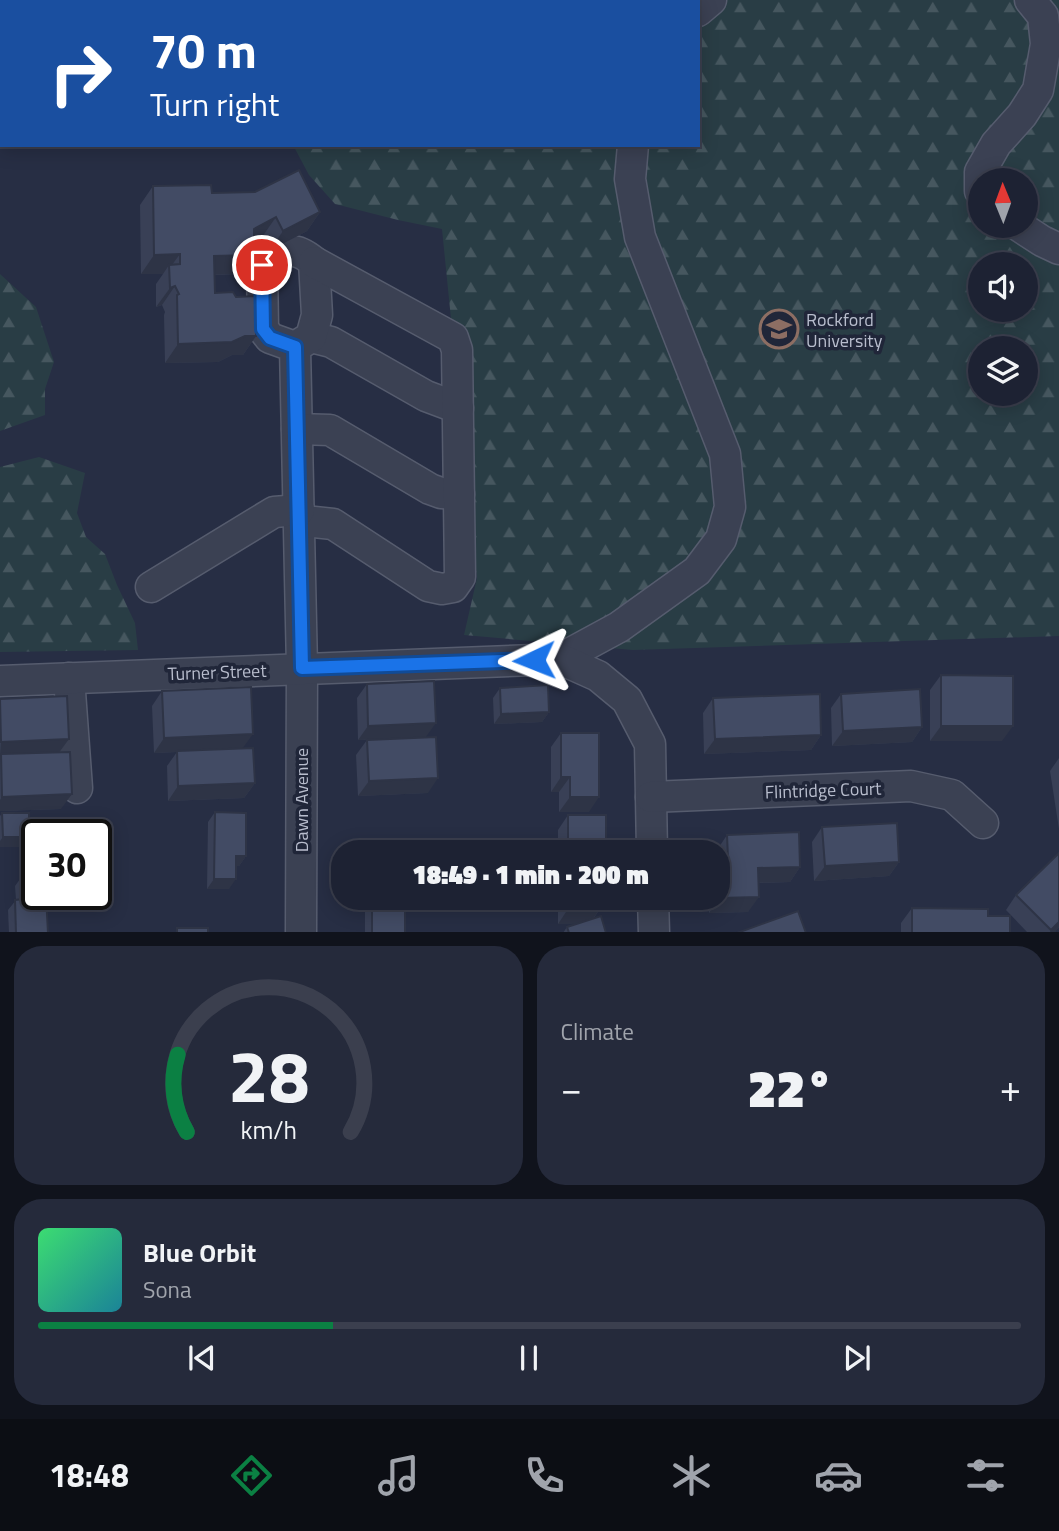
<!DOCTYPE html>
<meta charset="utf-8">
<style>
:root{--surface:#1d2233;--page:#252a3b;--text:#f1f3f6;--muted:#a0a4ac;--line:#3b3f4e;--accent:#0b8043}
body{margin:0;font-family:"Titillium Web",sans-serif;background:var(--page);color:var(--text);height:100vh;display:flex;flex-direction:column;font-size:26px;white-space:nowrap}
*{box-sizing:border-box;margin:0}
p{font-size:23px;color:var(--muted)}
.icon{flex:none;width:38px;height:38px;fill:none;stroke:currentColor;stroke-width:2;stroke-linecap:round;stroke-linejoin:round}
.map{position:relative;height:932px;overflow:hidden}
.drawer{display:flex;flex-direction:column;gap:14px;padding:14px;background:#10131c;flex:1}
.drawer>*{flex:none}
.guide{position:absolute;left:0px;top:0px;width:700px;height:147px;box-shadow:0 4px 18px #0003,0 0 0 2px var(--line);background:#1a4fa0;color:#fff;overflow:hidden}
.needle{width:46px;rotate:359deg}
.fabs{position:absolute;left:968px;top:168px;display:grid;gap:14px}
.fabs a{display:grid;place-items:center;width:70px;height:70px;border-radius:50%;background:var(--surface);box-shadow:0 4px 18px #0003,0 0 0 2px var(--line);font-size:35px}
.speed{position:absolute;left:21px;top:819px;display:flex;gap:14px;font-size:35px;font-weight:700;text-align:center}
.speed>*{display:grid;place-content:center;width:91px;height:91px;border-radius:50%;background:var(--surface);box-shadow:0 4px 18px #0003,0 0 0 2px var(--line);line-height:1}
.speed .limit{border:4px solid #111;border-radius:10px;background:#fff;color:#111}
.pin{position:absolute;display:grid;place-items:center;width:60px;height:60px;color:#fff;margin:-30px;border:4px solid #fff;border-radius:50%;box-shadow:0 2px 7px #0007}
.me{position:absolute;width:77px;margin:-38px;rotate:268deg;stroke-linejoin:round;filter:drop-shadow(0 0 5px #0008)}
.turn{display:flex;align-items:center;gap:24px;height:147px;padding:0 35px;font-size:32px}
.turn .icon{width:91px;height:91px;stroke-width:2.5}
.turn b{display:block;font-size:49px;line-height:60px}
.big{font-size:52px;font-weight:800;line-height:1.1}
.drawer .widget{flex:1;display:flex;flex-direction:column;justify-content:center;gap:10px;min-width:0;padding:0 24px;border-radius:28px;background:var(--page)}
.drawer .dial{align-items:center;gap:0}
.dial svg{height:182px;overflow:visible;fill:none;stroke:var(--line);stroke-width:7;stroke-linecap:round;text-anchor:middle}
.dial text{fill:var(--text);stroke:none}
.song{display:flex;align-items:center;gap:21px}
.cover{width:84px;height:84px;border-radius:10px;background:linear-gradient(135deg,hsl(140 70% 55%),hsl(190 70% 35%))}
.played{height:7px;border-radius:4px;background:linear-gradient(90deg,var(--accent) 30%,var(--line) 30%)}
.keys{display:flex;justify-content:space-around;direction:ltr}
.heat{display:flex;justify-content:space-between;align-items:center;font-size:38px;direction:ltr}
.drawer .tiles{flex:1;display:grid;gap:14px;grid-template-columns:1fr 1fr}
.widget:last-child{grid-column:span 2}
.trip{position:absolute;left:331px;top:840px;width:399px;height:70px;border-radius:28px;background:var(--surface);box-shadow:0 4px 18px #0003,0 0 0 2px var(--line);font-weight:800;line-height:70px;text-align:center}
.tab-bar{display:flex;height:112px;justify-content:space-around;align-items:center;background:#0c0e14;color:var(--muted)}
.tab-bar .icon{width:49px;height:49px}
.tab-bar .selected{color:var(--accent)}
.tab-bar b{font-size:32px;color:var(--text)}
.map>svg:first-child{display:block}
</style>
<div class="map">
<svg width="1059" height="933" viewBox="0 0 1059 933">
<defs>
<pattern id="forest-firs" width="22" height="20" patternUnits="userSpaceOnUse" patternTransform="scale(1.75)"><rect width="22" height="20" fill="#293d45"/><path d="M5 1l3.5 6h-7zM16 11l3.5 6h-7z" fill="#46575f"/></pattern>
<pattern id="park-crowns" width="20" height="18" patternUnits="userSpaceOnUse" patternTransform="scale(1.75)"><rect width="20" height="18" fill="#293d45"/><path d="M2 6a3 3 0 1 1 6 0M12 15a3 3 0 1 1 6 0" fill="none" stroke="#46575f"/></pattern>
</defs>
<rect width="100%" height="100%" fill="#272e44"/>
<g fill="url(#forest-firs)" fill-rule="evenodd">
<path d="M 0,0 L 1059,0 L 1059,636 L 633,650 L 464,635 L 477,578 L 442,229 L 398,220 L 335,204 L 309,175 L 293,145 L 698,145 L 698,2 L 2,2 L 2,33 L 0,32 ZM 980,180 L 1026,180 L 1026,226 L 980,226 ZM 980,264 L 1026,264 L 1026,310 L 980,310 ZM 980,348 L 1026,348 L 1026,394 L 980,394 Z"/>
<polygon points="0,274 36,307 54,362 45,389 45,415 0,431"/>
<polygon points="39,457 85,473 77,513 86,537 105,554 117,585 135,623 138,650 0,652 0,467"/>
</g>
<polygon fill="url(#park-crowns)" points="0,0 426,0 339,2 2,2 2,8 0,9"/>
<g fill="none" stroke-linecap="round" stroke-linejoin="round">
<defs>
<g id="minor">
<polyline points="698,11 711,0"/>
<polyline points="980,191 980,172 996,144 1022,115 1038,90 1046,44 1043,16 1030,0"/>
<polyline points="1019,226 1042,241 1059,249"/>
<polyline points="311,337 331,342 426,396 458,408"/>
<path d="M 295,347 L 270,338 L 263,329 L 262,265 C 285,252 291,243 314,262 L 317,315 L 311,337 L 295,347 L 302,668 L 301,933"/>
<polyline points="297,429 330,430 430,489 441,493 459,494"/>
<polyline points="299,523 314,522 333,524 428,586 442,589 453,587 460,577 457,350 453,338 314,262"/>
<polyline points="151,587 274,512 299,510"/>
<polyline points="560,659 619,627 697,571 721,539 730,507 725,454 640,237 630,179 633,145"/>
<polyline points="69,678 77,788"/>
<polyline points="0,681 560,659 598,676 627,700 650,744 652,852"/>
<polyline points="651,797 911,786 952,795 983,823"/>
<polyline points="653,898 654,933"/>
</g>
</defs>
<use href="#minor" stroke="#565c6e" stroke-width="33"/>
<use href="#minor" stroke="#3b4153" stroke-width="30"/>
</g>
<g fill="#394056">
<polygon points="153,186 212,193 320,212 307,231 269,251 262,237 254,241 241,274 215,275 215,293 256,336 243,355 232,355 218,362 165,363 164,315 165,312 162,305 156,307 156,284 163,274 141,274 140,205"/>
<polygon points="941,675 1002,741 930,741 930,690"/>
<polygon points="367,684 426,737 428,793 358,796 356,755 367,740 358,740 357,698"/>
<polygon points="500,688 549,712 542,722 494,724 493,698"/>
<polygon points="162,691 243,748 255,783 244,798 168,801 167,766 177,752 154,753 152,706"/>
<polygon points="841,694 922,727 912,742 832,746 831,708"/>
<polygon points="713,698 821,735 811,750 704,754 703,713"/>
<polygon points="0,699 60,752 61,809 0,811"/>
<polygon points="561,733 589,812 559,812 559,792 551,792 551,747"/>
<polygon points="1059,758 1059,829 1050,771"/>
<polygon points="215,812 246,856 239,866 236,866 229,889 207,889 208,822"/>
<polygon points="2,813 29,818 37,860 19,860 19,847 0,847 0,816"/>
<polygon points="568,815 606,852 558,852 558,830"/>
<polygon points="822,827 899,862 889,876 814,881 812,842"/>
<polygon points="727,835 800,867 790,882 758,883 748,912 709,913 708,898 718,898 717,850"/>
<polygon points="1059,853 1059,927 1054,933 1028,933 1006,910 1016,895"/>
<polygon points="23,875 48,933 9,933 8,910 16,900 15,886"/>
<polygon points="558,898 600,898 600,909 593,919 606,933 563,933 567,927 576,924 558,924"/>
<polygon points="372,899 405,933 365,933 365,909"/>
<polygon points="912,908 988,916 1010,933 901,933 901,923"/>
</g>
<g fill="#2e3446">
<polygon points="320,212 307,231 269,251 283,231"/>
<polygon points="276,217 262,237 240,248 254,229"/>
<polygon points="180,254 169,269 169,265 163,274 141,274 154,255"/>
<polygon points="254,255 241,274 201,275 214,256"/>
<polygon points="175,286 162,305 156,307 170,288"/>
<polygon points="245,336 256,336 243,355 232,355 218,362 165,363 178,344"/>
<polygon points="549,712 542,722 494,724 501,714"/>
<polygon points="436,723 425,738 358,740 368,726"/>
<polygon points="941,726 1013,726 1002,741 930,741"/>
<polygon points="922,727 912,742 832,746 843,731"/>
<polygon points="253,734 242,749 154,753 164,738"/>
<polygon points="821,735 811,750 704,754 715,739"/>
<polygon points="69,739 58,754 1,754 0,755 1,742"/>
<polygon points="561,777 570,777 559,792 551,792"/>
<polygon points="438,778 428,793 358,796 369,781"/>
<polygon points="255,783 244,798 168,801 178,786"/>
<polygon points="72,794 61,809 0,811 0,800 2,797"/>
<polygon points="570,797 599,797 589,812 559,812"/>
<polygon points="3,837 26,837 19,847 0,847 0,841"/>
<polygon points="26,850 37,850 37,860 19,860"/>
<polygon points="236,856 246,856 239,866 229,866"/>
<polygon points="899,862 889,876 814,881 825,866"/>
<polygon points="800,867 790,882 747,883 758,868"/>
<polygon points="214,879 236,879 229,889 207,889"/>
<polygon points="759,897 748,912 709,913 719,898"/>
<polygon points="568,909 600,909 589,924 558,924"/>
<polygon points="1059,922 1059,927 1054,933 1049,933"/>
</g>
<g fill="#424b64" stroke="#2e3446" stroke-width="2">
<polygon points="299,170 320,212 283,231 276,217 254,229 254,255 214,256 215,293 233,292 236,297 256,296 256,336 245,336 232,342 178,344 177,295 179,294 175,286 170,288 169,265 180,264 180,254 154,255 153,186 211,185 212,193 255,192"/>
<polygon points="941,675 1013,676 1013,726 941,726"/>
<polygon points="434,681 436,723 368,726 367,684"/>
<polygon points="548,685 549,712 501,714 500,688"/>
<polygon points="251,687 253,734 164,738 162,691"/>
<polygon points="920,689 922,727 843,731 841,694"/>
<polygon points="820,694 821,735 715,739 713,698"/>
<polygon points="67,696 69,739 1,742 0,699"/>
<polygon points="561,733 599,733 599,797 570,797 570,777 561,777"/>
<polygon points="436,737 438,778 369,781 367,740"/>
<polygon points="253,748 255,783 178,786 177,751"/>
<polygon points="70,752 72,794 2,797 1,754"/>
<polygon points="215,812 246,813 246,856 236,856 236,879 214,879"/>
<polygon points="2,813 29,813 29,818 68,818 68,835 37,835 37,850 26,850 26,837 3,837"/>
<rect x="568" y="815" width="38" height="37"/>
<polygon points="897,823 899,862 825,866 822,827"/>
<polygon points="799,832 800,867 758,868 759,897 719,898 718,874 723,873 723,859 728,859 727,835"/>
<polygon points="1059,853 1059,922 1051,930 1016,895"/>
<polygon points="23,875 37,875 37,894 46,894 48,933 16,933 15,900 23,899"/>
<rect x="568" y="898" width="32" height="11"/>
<rect x="372" y="899" width="33" height="34"/>
<polygon points="912,908 988,909 988,916 1010,916 1010,933 912,933"/>
<polygon points="798,911 806,933 737,933"/>
<polygon points="601,916 606,933 569,933 567,927"/>
<rect x="177" y="928" width="31" height="5"/>
</g>
<g fill="none" stroke-linecap="round" stroke-linejoin="round">
<defs>
<polyline id="route" points="262,265 263,329 270,338 295,347 302,668 534,660"/>
</defs>
<use href="#route" stroke="#114b97" stroke-width="18"/>
<use href="#route" stroke="#1a73e8" stroke-width="12"/>
</g>
<defs>
<symbol id="university-ring" viewBox="-11 -11 22 22"><circle r="9.5" fill="#202639" stroke="#8d6e63" stroke-width="1.5"/><path d="M0-5L7-2L0 1L-7-2ZM-4 1L0 2.5L4 1V4Q0 6-4 4Z" fill="#8d6e63"/></symbol>
</defs>
<g fill-rule="evenodd">
<use href="#university-ring" x="757" y="307" width="44" height="44"/>
</g>
<g text-anchor="middle" dominant-baseline="central" stroke-width="7" stroke-linejoin="round" paint-order="stroke">
<g font-size="18" fill="#b8bdcd" stroke="#202639" text-anchor="start">
<text x="806" y="319">Rockford<tspan x="806" dy="21">University</tspan></text>
</g>
<g font-size="18" fill="#b8bdcd" stroke="#202639">
<text transform="translate(217 672) rotate(-2)">Turner Street</text>
<text transform="translate(823 790) rotate(-2)">Flintridge Court</text>
<text transform="translate(301 800) rotate(-90)">Dawn Avenue</text>
</g>
</g>
</svg>
<div class="fabs">
<a><svg class="needle" viewBox="-14 -14 28 28"><path d="M0-13l5 13h-10z" fill="#e53935"/><path d="M0 13l5-13h-10z" fill="#a0a4ac"/></svg></a>
<a><svg class="icon" aria-label="sound" viewBox="0 0 24 24"><path d="M4 9h4l5-4v14l-5-4H4zM17 9q2 3 0 6"/></svg></a>
<a><svg class="icon" aria-label="layers" viewBox="0 0 24 24"><path d="M12 4l9 5-9 5-9-5zM3 14l9 5 9-5"/></svg></a>
</div>
<div class="speed"><div class="limit">30</div></div>
<div class="pin" style="left:262px;top:265px;background:#d93025"><svg class="icon" aria-label="arrive" viewBox="0 0 24 24"><path d="M6 21V4h12l-3 4 3 4H6"/></svg></div>
<svg class="me" style="left:534px;top:660px" viewBox="-20 -20 40 40"><path d="M0-17L14 15 0 8-14 15z" fill="#1a73e8" stroke="#fff" stroke-width="4"/></svg>
<div class="trip">18:49 · 1 min · 200 m</div>
<div class="guide">
<div class="turn"><svg class="icon" aria-label="right" viewBox="0 0 24 24"><path d="M7 20v-9h11M14 6l5 5-5 5"/></svg><div><b>70 m</b>Turn right</div></div>
</div>
</div>
<section class="drawer">
<div class="tiles">
<div class="widget dial"><svg viewBox="0 0 100 80">
<path d="M14 69A42 42 0 1 1 86 69"/>
<path d="M14 69A42 42 0 0 1 10 35" stroke="#0b8043"/>
<text x="50" y="56" font-size="32" font-weight="700">28</text>
<text x="50" y="72" font-size="11">km/h</text>
</svg></div>
<div class="widget"><p>Climate</p>
<div class="heat"><a>−</a><b class="big">22°</b><a>+</a></div>
</div>
<div class="widget">
<div class="song"><i class="cover"></i><div><b>Blue Orbit</b><p>Sona</p></div></div>
<div class="played"></div>
<div class="keys"><svg class="icon" aria-label="previous" viewBox="0 0 24 24"><path d="M18 5L8 12l10 7zM5 5v14"/></svg><svg class="icon" aria-label="pause" viewBox="0 0 24 24"><path d="M8 5v14M16 5v14"/></svg><svg class="icon" aria-label="next" viewBox="0 0 24 24"><path d="M6 5l10 7-10 7zM19 5v14"/></svg></div>
</div>
</div>
</section>
<nav class="tab-bar">
<b>18:48</b>
<svg class="icon selected" aria-label="directions" viewBox="0 0 24 24"><path d="M12 3l9 9-9 9-9-9zM9 14v-3h6M13 9l2 2-2 2"/></svg>
<svg class="icon" aria-label="music" viewBox="0 0 24 24"><path d="M9 18V5l10-2v13"/><circle cx="6" cy="18" r="3"/><circle cx="16" cy="16" r="3"/></svg>
<svg class="icon" aria-label="phone" viewBox="0 0 24 24"><path d="M5 4h4l2 5-3 2q2 4 5 5l2-3 5 2v4C11 20 4 13 5 4z"/></svg>
<svg class="icon" aria-label="climate" viewBox="0 0 24 24"><path d="M12 3v18M4 7l16 10M4 17L20 7"/></svg>
<svg class="icon" aria-label="car" viewBox="0 0 24 24"><path d="M5 17H2v-5l4-1 3-4h7l3 4 3 1v5h-3M9 17h6M6 11h13"/><circle cx="7" cy="17" r="2"/><circle cx="17" cy="17" r="2"/></svg>
<svg class="icon" aria-label="filters" viewBox="0 0 24 24"><path d="M4 7h16M4 17h16"/><circle cx="9" cy="7" r="2"/><circle cx="15" cy="17" r="2"/></svg>
</nav>
